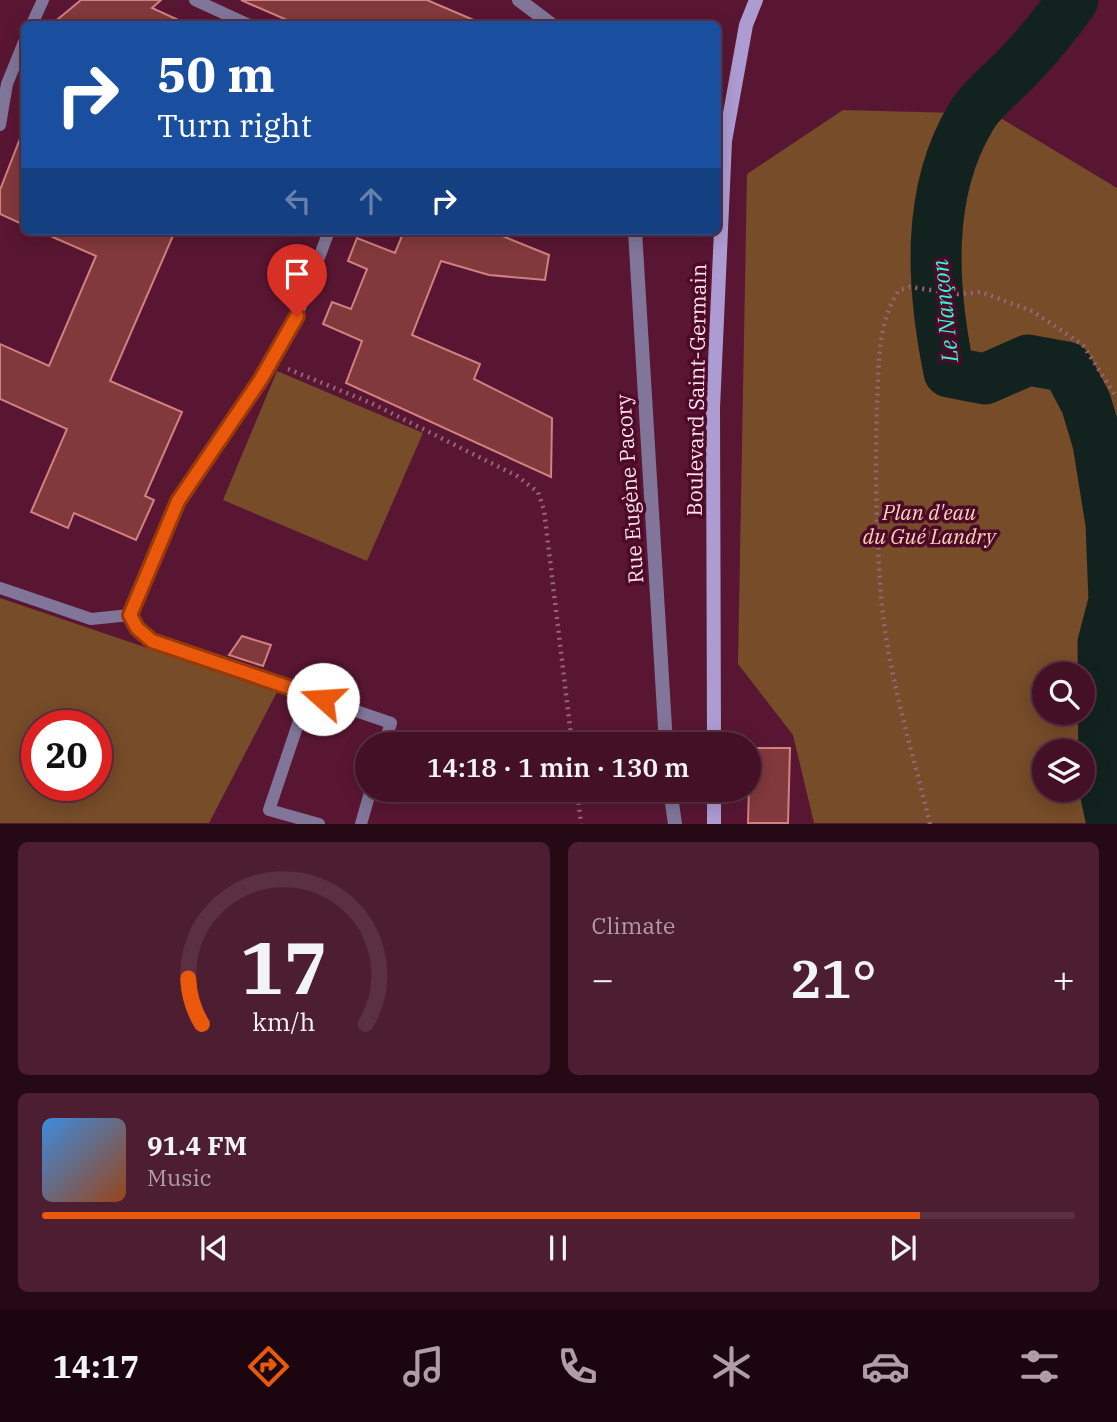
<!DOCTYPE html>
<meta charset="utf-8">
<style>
:root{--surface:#431026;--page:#4d1e32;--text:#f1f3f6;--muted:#af9da7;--line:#5b3043;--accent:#ea580c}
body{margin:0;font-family:"IBM Plex Serif",serif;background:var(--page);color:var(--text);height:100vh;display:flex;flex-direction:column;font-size:26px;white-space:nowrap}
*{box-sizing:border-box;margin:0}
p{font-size:23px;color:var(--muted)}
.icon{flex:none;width:38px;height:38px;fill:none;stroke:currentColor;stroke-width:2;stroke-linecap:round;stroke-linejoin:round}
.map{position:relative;height:824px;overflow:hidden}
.side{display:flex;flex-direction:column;gap:18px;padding:18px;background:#250915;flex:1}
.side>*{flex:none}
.guide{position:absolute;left:21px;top:21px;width:700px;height:214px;border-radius:10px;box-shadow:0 4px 18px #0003,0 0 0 2px var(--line);background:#1a4fa0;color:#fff;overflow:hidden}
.controls{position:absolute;left:1032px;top:662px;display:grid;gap:14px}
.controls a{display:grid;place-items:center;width:63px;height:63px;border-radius:50%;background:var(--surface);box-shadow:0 4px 18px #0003,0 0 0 2px var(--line);font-size:35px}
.speed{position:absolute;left:21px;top:710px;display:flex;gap:14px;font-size:35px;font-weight:700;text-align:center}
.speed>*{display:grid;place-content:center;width:91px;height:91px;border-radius:50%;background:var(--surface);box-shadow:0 4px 18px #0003,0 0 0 2px var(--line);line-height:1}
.speed .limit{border:10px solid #d22;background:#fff;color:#111}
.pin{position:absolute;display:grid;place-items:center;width:60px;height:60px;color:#fff;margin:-72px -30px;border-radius:50% 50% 50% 0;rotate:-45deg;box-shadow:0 0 7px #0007}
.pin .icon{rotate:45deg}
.me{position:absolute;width:77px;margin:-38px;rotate:289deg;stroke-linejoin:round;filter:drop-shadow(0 0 5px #0008)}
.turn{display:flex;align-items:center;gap:24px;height:147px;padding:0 21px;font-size:32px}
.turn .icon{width:91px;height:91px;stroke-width:2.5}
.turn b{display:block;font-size:49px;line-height:60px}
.lanes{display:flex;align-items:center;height:66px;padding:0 21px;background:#0003;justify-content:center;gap:35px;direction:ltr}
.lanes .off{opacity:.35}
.big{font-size:52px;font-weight:600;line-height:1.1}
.side .tile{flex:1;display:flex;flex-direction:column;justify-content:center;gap:10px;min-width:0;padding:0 24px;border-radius:10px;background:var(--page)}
.side .dial{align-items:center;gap:0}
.dial svg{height:182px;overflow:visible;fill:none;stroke:var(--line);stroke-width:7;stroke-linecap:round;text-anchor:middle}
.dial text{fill:var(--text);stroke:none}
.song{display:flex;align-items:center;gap:21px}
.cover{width:84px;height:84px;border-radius:10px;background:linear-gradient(135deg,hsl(210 70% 55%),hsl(20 70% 35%))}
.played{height:7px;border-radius:4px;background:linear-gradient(90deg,var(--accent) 85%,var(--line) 85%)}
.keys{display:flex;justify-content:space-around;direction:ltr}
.heat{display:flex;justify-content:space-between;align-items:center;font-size:38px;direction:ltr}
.side .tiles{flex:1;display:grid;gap:18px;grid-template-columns:1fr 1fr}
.tile:last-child{grid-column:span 2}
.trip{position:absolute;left:355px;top:732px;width:406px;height:70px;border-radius:35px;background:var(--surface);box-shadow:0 4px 18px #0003,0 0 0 2px var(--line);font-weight:600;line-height:70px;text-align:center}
.dock{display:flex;height:112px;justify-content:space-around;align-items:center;background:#1b060f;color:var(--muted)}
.dock .icon{width:49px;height:49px}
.dock .on{color:var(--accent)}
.dock b{font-size:32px;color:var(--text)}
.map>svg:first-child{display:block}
</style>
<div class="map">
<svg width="1117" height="824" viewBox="0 0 1117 824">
<rect width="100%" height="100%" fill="#591632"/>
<g fill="#764c29" fill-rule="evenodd">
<path d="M 843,110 L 994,114 L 1117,188 L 1117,823 L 814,823 L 793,735 L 738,664 L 747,174 ZM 1045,674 L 1083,674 L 1083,712 L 1045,712 ZM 1045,751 L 1083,751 L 1083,789 L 1045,789 Z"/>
<polygon points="277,371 423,433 367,561 223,500"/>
<path d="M 0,598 L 277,692 L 209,823 L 0,823 ZM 37,726 L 96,726 L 96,786 L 37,786 Z"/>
</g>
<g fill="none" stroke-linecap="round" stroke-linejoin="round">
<path stroke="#12231f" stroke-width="51" d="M 1073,0 C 1055,25 1036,48 1015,70 C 1001,84 981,100 971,117 C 925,193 932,288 949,372 L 985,379 L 1028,360 L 1067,367 L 1086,403 L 1098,443 L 1111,524 L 1114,601 L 1103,643 L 1104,786 L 1112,824"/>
</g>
<g fill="#82393c" stroke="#d28081" stroke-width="2">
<polygon points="81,0 161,0 152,8 187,24 52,24"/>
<polygon points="241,0 427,0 483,24 296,24"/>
<polygon points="23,131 24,131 24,225 0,214 0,190"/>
<polygon points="39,231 175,231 110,381 182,412 145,496 154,500 136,540 74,513 68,528 31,512 67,429 0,399 0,344 49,366 96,256"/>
<polygon points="404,231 490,231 549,255 545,280 489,275 441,261 412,335 480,364 474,379 552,418 551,477 346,383 362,341 323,324 332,302 351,309 367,269 348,261 357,238 395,253"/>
<polygon points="242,636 271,645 263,666 229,655"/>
<polygon points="750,748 790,748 788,823 748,823"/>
</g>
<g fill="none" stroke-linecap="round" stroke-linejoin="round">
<g stroke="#986479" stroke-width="4.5" stroke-dasharray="2 5" stroke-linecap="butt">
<polyline points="288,369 371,403 517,476 538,492 544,510 572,744"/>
<polyline points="577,789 581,824"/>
<path d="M 930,824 C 912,749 887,672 881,595 C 876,532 875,466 877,403 C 879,364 877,324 899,290 L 910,287 L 958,294 L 981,292 L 1032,311 L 1083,345 L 1117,398"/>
</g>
<g stroke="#817699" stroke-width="12">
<polyline points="195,0 247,24"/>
<polyline points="32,24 43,0"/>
<polyline points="0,125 7,84 24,42"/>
<polyline points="329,231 297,316 261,379 178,501 130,615 137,628 152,641 391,723 384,744"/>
<polyline points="0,588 91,619 130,615"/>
<polyline points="300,692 299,721 269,810 319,824"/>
<polyline points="361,824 371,789"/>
</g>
<g stroke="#817699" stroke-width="14">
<polyline points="519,0 551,24"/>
<polyline points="635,231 666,744"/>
<polyline points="670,789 675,824"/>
</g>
<g stroke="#ad9cd2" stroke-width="14">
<polyline points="714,744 713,408 725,141 746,25 756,0"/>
<polyline points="714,789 714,824"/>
</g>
</g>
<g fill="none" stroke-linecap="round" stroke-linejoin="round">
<defs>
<polyline id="route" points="297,316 261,379 178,501 130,615 137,628 152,641 323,699"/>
</defs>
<use href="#route" stroke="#983908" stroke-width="18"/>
<use href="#route" stroke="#ea580c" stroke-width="12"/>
</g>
<g text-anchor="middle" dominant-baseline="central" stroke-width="7" stroke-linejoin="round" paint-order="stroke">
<g font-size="21" fill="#ffe4ec" stroke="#4d0928">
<text transform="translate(696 390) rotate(-89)">Boulevard Saint-Germain</text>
<text transform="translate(629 489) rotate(-94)">Rue Eugène Pacory</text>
</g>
<g font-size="21" font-style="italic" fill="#fbd3b6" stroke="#4d0928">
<text x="929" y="512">Plan d'eau<tspan x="929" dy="24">du Gué Landry</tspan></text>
</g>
<g font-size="23" font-style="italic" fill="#39f4d6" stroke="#4d0928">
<text transform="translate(944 311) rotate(-96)">Le Nançon</text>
</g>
</g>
</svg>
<div class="controls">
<a><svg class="icon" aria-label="search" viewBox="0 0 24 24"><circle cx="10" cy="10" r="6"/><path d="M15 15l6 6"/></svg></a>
<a><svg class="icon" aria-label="layers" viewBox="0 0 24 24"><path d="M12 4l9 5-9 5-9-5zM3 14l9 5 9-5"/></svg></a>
</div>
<div class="speed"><div class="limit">20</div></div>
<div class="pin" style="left:297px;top:316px;background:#d93025"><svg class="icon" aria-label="arrive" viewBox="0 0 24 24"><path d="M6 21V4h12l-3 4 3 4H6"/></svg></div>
<svg class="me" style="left:323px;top:699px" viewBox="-20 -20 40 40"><circle r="19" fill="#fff"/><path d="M0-13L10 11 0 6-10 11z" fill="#ea580c"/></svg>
<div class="trip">14:18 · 1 min · 130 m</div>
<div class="guide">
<div class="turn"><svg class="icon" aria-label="right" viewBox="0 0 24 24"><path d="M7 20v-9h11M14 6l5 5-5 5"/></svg><div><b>50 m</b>Turn right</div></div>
<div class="lanes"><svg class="icon off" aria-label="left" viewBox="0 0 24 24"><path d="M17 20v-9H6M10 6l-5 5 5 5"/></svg><svg class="icon off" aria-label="ahead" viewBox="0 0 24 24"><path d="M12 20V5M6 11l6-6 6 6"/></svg><svg class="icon" aria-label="right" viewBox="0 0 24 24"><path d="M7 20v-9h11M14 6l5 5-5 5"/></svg></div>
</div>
</div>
<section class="side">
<div class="tiles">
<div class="tile dial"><svg viewBox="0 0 100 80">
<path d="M14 69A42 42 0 1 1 86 69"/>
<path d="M14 69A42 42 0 0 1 8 49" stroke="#ea580c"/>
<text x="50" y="56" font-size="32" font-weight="700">17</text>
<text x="50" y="72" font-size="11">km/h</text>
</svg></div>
<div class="tile"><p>Climate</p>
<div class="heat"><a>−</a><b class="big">21°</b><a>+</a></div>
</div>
<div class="tile">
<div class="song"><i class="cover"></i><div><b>91.4 FM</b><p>Music</p></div></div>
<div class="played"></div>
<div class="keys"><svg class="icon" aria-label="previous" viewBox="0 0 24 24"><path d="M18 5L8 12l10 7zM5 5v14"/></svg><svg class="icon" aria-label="pause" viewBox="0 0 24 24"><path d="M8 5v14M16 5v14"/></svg><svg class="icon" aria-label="next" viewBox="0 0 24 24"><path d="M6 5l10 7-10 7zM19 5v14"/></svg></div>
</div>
</div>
</section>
<nav class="dock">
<b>14:17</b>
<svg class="icon on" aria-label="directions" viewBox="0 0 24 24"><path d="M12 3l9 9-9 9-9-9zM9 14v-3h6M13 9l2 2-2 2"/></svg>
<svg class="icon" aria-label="music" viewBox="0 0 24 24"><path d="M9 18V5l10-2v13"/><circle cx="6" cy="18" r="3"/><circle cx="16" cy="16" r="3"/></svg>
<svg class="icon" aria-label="phone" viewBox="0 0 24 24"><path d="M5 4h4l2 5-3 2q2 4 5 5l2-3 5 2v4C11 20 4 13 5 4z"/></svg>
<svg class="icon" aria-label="climate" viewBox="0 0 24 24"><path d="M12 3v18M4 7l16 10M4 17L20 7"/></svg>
<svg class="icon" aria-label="car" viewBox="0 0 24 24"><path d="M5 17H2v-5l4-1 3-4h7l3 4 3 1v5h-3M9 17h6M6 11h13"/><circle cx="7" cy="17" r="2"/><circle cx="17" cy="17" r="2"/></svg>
<svg class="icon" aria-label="filters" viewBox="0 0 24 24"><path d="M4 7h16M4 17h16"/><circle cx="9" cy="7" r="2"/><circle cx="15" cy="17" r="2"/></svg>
</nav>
